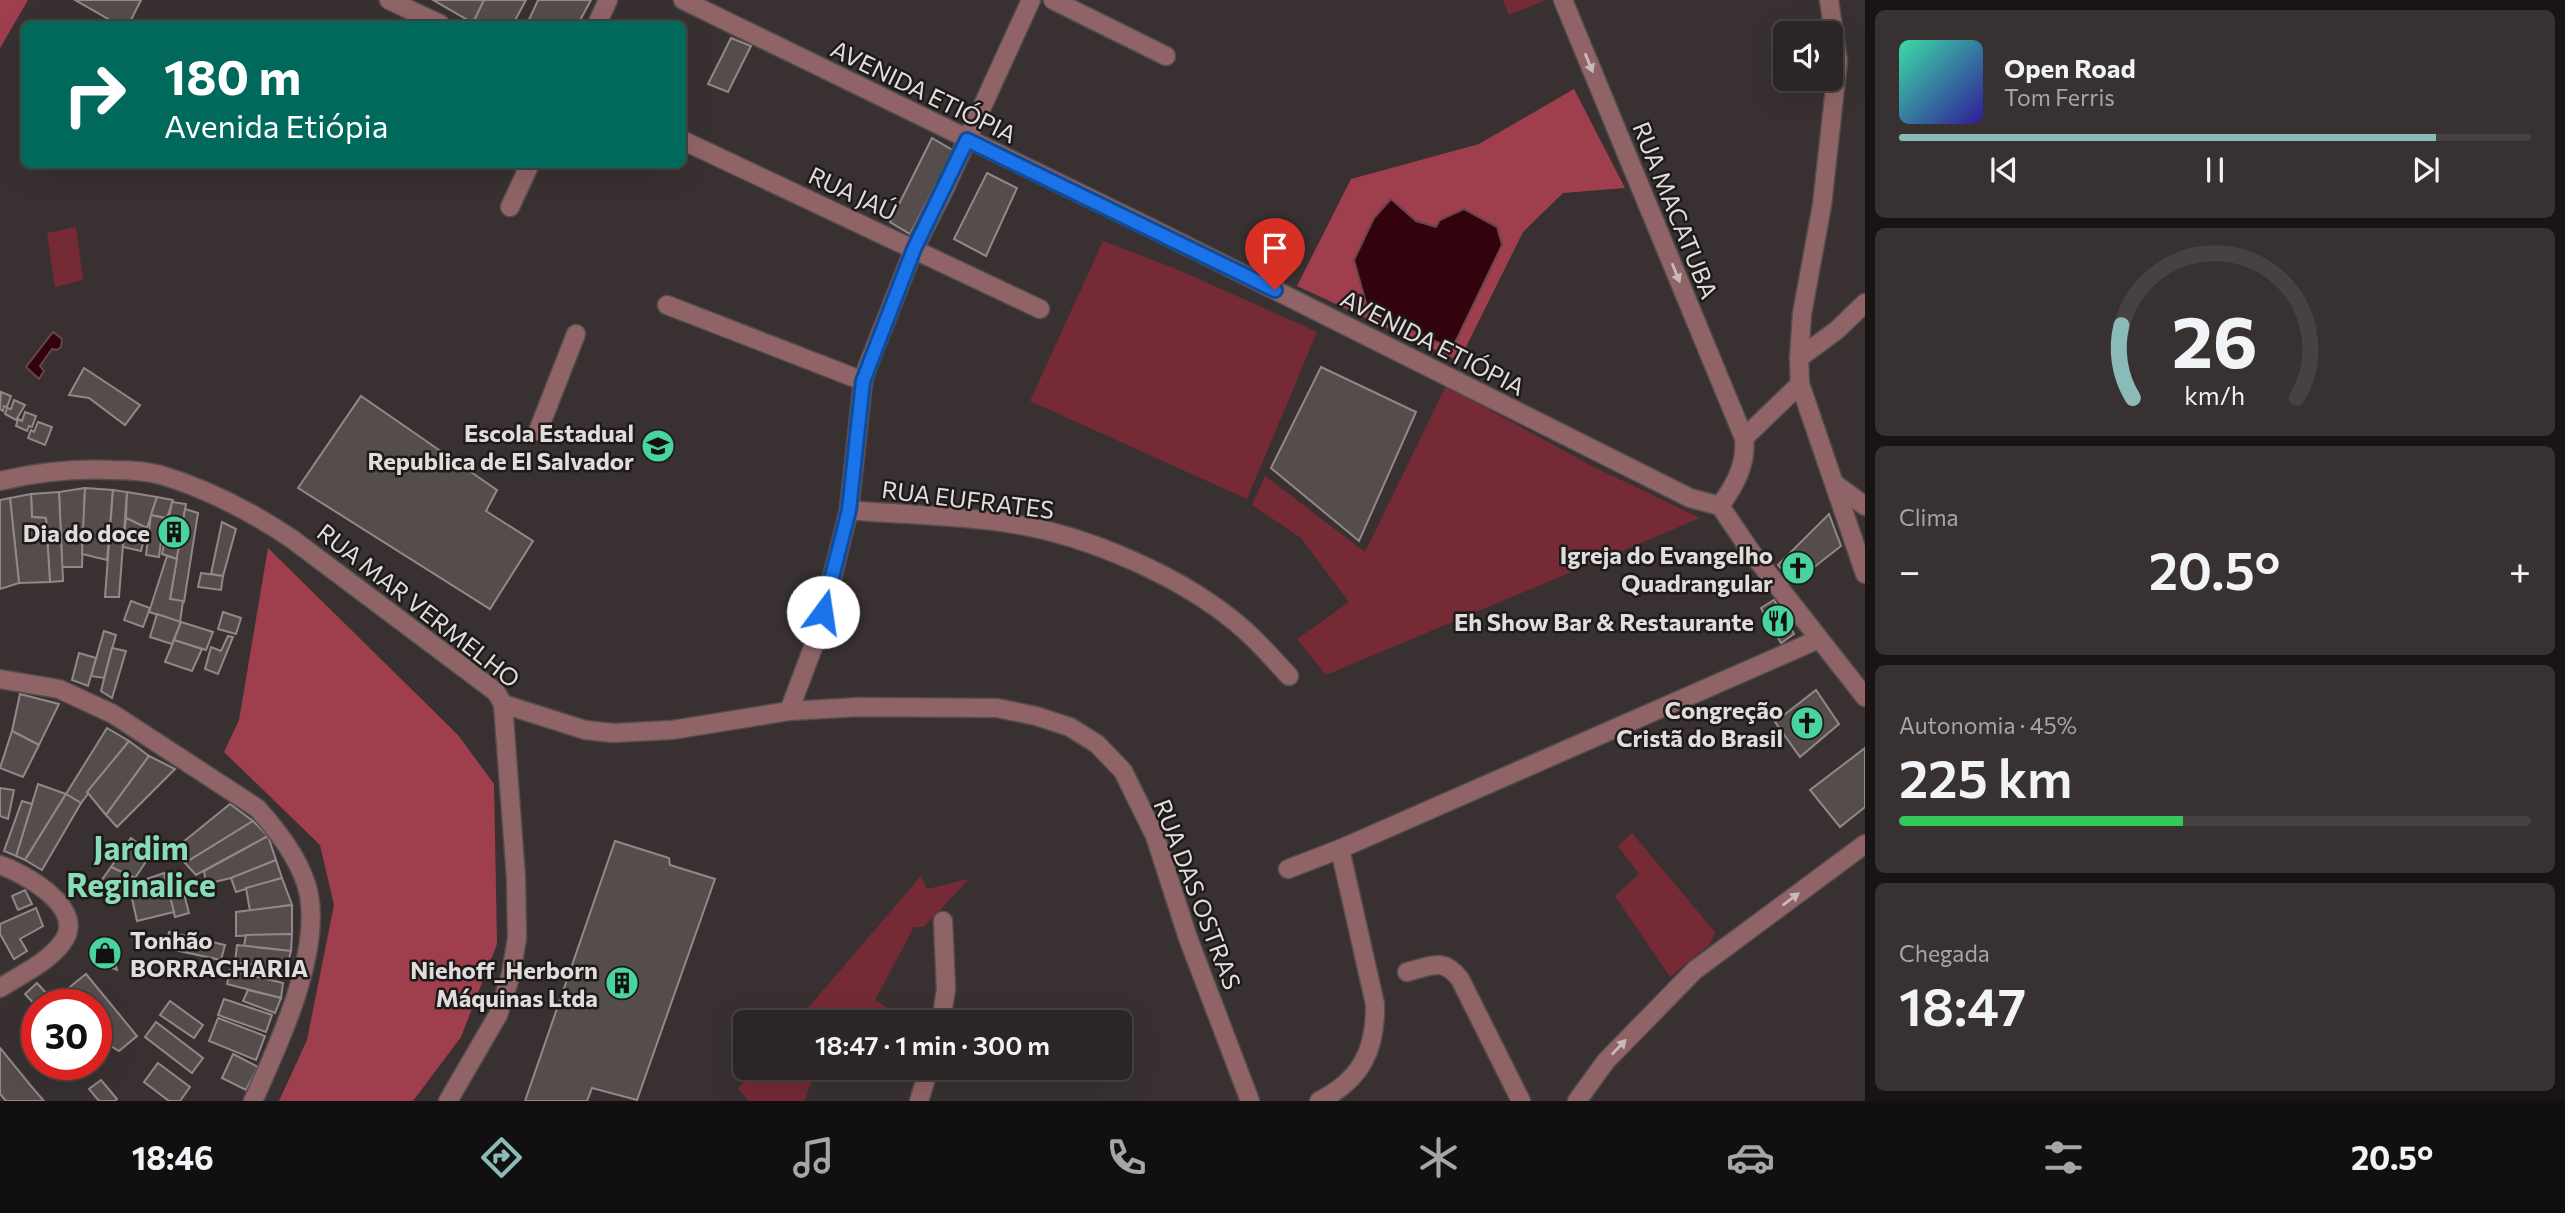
<!DOCTYPE html>
<html lang="pt">
<meta charset="utf-8">
<style>
:root{--surface:#2b2525;--page:#373132;--text:#f1f3f6;--muted:#a6a5a7;--line:#474242;--accent:#8bbbb9}
body{margin:0;font-family:Commissioner,sans-serif;background:var(--page);color:var(--text);height:100vh;display:flex;flex-direction:column;font-size:26px;white-space:nowrap}
*{box-sizing:border-box;margin:0}
p{font-size:23px;color:var(--muted)}
.icon{flex:none;width:38px;height:38px;fill:none;stroke:currentColor;stroke-width:2;stroke-linecap:round;stroke-linejoin:round}
.map{position:relative;flex:1;overflow:hidden}
.panel{display:flex;flex-direction:column;gap:10px;padding:10px;background:#181414;width:700px}
.panel>*{flex:none}
.guide{position:absolute;left:21px;top:21px;width:665px;height:147px;border-radius:10px;box-shadow:0 7px 28px #0002,0 0 0 2px var(--line);background:#00695c;color:#fff;overflow:hidden}
.tools{position:absolute;left:1773px;top:21px;display:grid;gap:14px}
.tools a{display:grid;place-items:center;width:70px;height:70px;border-radius:10px;background:var(--surface);box-shadow:0 7px 28px #0002,0 0 0 2px var(--line);font-size:35px}
.speed{position:absolute;left:21px;top:989px;display:flex;gap:14px;font-size:35px;font-weight:700;text-align:center}
.speed>*{display:grid;place-content:center;width:91px;height:91px;border-radius:50%;background:var(--surface);box-shadow:0 7px 28px #0002,0 0 0 2px var(--line);line-height:1}
.speed .limit{border:10px solid #d22;background:#fff;color:#111}
.pin{position:absolute;display:grid;place-items:center;width:60px;height:60px;color:#fff;margin:-72px -30px;border-radius:50% 50% 50% 0;rotate:-45deg;box-shadow:0 0 7px #0007}
.pin .icon{rotate:45deg}
.me{position:absolute;width:77px;margin:-38px;rotate:14deg;stroke-linejoin:round;filter:drop-shadow(0 0 5px #0008)}
.turn{display:flex;align-items:center;gap:24px;height:147px;padding:0 28px;font-size:32px}
.turn .icon{width:91px;height:91px;stroke-width:2.5}
.turn b{display:block;font-size:49px;line-height:60px}
.big{font-size:52px;font-weight:600;line-height:1.1}
.panel .tile{flex:1;display:flex;flex-direction:column;justify-content:center;gap:10px;min-width:0;padding:0 24px;border-radius:10px;background:var(--page)}
.panel .dial{align-items:center;gap:0}
.dial svg{height:182px;overflow:visible;fill:none;stroke:var(--line);stroke-width:7;stroke-linecap:round;text-anchor:middle}
.dial text{fill:var(--text);stroke:none}
.song{display:flex;align-items:center;gap:21px}
.cover{width:84px;height:84px;border-radius:10px;background:linear-gradient(135deg,hsl(160 70% 55%),hsl(250 70% 35%))}
.played{height:7px;border-radius:4px;background:linear-gradient(90deg,var(--accent) 85%,var(--line) 85%)}
.keys{display:flex;justify-content:space-around;direction:ltr}
.heat{display:flex;justify-content:space-between;align-items:center;font-size:38px;direction:ltr}
.charge{height:10px;border-radius:5px;background:linear-gradient(90deg,#34c759 45%,var(--line) 0)}
.trip{position:absolute;left:733px;top:1010px;width:399px;height:70px;border-radius:10px;background:var(--surface);box-shadow:0 7px 28px #0002,0 0 0 2px var(--line);font-weight:600;line-height:70px;text-align:center}
.menu{display:flex;height:112px;justify-content:space-around;align-items:center;background:#110f0f;color:var(--muted)}
.menu .icon{width:49px;height:49px}
.menu .active{color:var(--accent)}
.menu b{font-size:32px;color:var(--text)}
main{display:flex;flex:1;min-height:0}
.map>svg:first-child{display:block}
</style>
<main>
<div class="map">
<svg width="1865" height="1101" viewBox="0 0 1865 1101">
<rect width="100%" height="100%" fill="#393131"/>
<g fill="#752a36">
<polygon points="1503,0 1546,0 1509,15"/>
<polygon points="76,227 83,280 55,287 47,233"/>
<polygon points="1103,241 1174,268 1317,332 1247,499 1030,401"/>
<polygon points="1446,386 1590,465 1700,518 1326,675 1297,639 1349,602 1301,538 1252,505 1265,476 1365,552"/>
<polygon points="1632,833 1715,932 1711,943 1670,977 1615,896 1639,874 1618,846"/>
<polygon points="921,876 927,889 969,879 924,927 914,927 875,1000 909,1022 796,1022"/>
<polygon points="757,1068 821,1068 813,1077 804,1101 749,1101 738,1089"/>
</g>
<g fill="#9f3f4e">
<polygon points="0,0 28,0 0,48"/>
<polygon points="1574,89 1625,188 1563,193 1523,232 1459,361 1297,286 1351,179 1479,144"/>
<polygon points="268,548 458,735 494,784 497,944 461,1037 413,1101 279,1101 307,1040 334,905 320,845 224,752 239,720"/>
</g>
<g fill="#33030d" stroke="#68444b" stroke-width="2">
<polygon points="1391,199 1416,221 1436,227 1440,220 1464,209 1497,227 1502,245 1452,349 1368,310 1354,260 1374,218"/>
<polygon points="53,332 62,339 61,347 57,350 52,349 40,366 44,371 39,379 26,367"/>
</g>
<g fill="#554c4c" stroke="#928889" stroke-width="2">
<polygon points="75,0 141,0 129,24 117,24"/>
<polygon points="433,0 484,0 473,23"/>
<polygon points="484,0 526,0 513,24 475,24 473,23"/>
<polygon points="538,0 591,0 578,24 527,24"/>
<polygon points="731,38 751,46 728,92 708,84"/>
<polygon points="932,138 954,151 910,234 890,222"/>
<polygon points="987,173 1017,188 986,256 954,239"/>
<polygon points="1321,367 1416,412 1359,541 1271,468"/>
<polygon points="84,368 140,405 125,425 89,398 69,395"/>
<polygon points="1,392 11,396 7,407 4,406 3,411 0,409"/>
<polygon points="361,396 497,490 486,511 533,541 490,609 298,488"/>
<polygon points="14,400 25,405 16,420 5,414 7,408 11,409"/>
<polygon points="25,412 36,416 32,427 29,426 27,431 16,426 18,419 22,421"/>
<polygon points="38,422 52,427 45,445 28,438 31,430 34,432"/>
<polygon points="85,488 82,567 62,567 59,492"/>
<polygon points="85,488 113,490 107,560 82,554"/>
<polygon points="113,490 127,492 119,597 105,597"/>
<polygon points="59,492 63,581 50,582 46,518 32,517 31,494"/>
<polygon points="127,492 157,497 147,528 126,518"/>
<polygon points="31,494 32,517 46,518 50,582 19,583 10,498"/>
<polygon points="157,497 173,500 167,518 151,515"/>
<polygon points="10,498 19,583 0,589 0,500"/>
<polygon points="172,502 186,504 177,559 162,554"/>
<polygon points="185,509 198,513 184,602 170,599"/>
<polygon points="1829,514 1841,546 1794,583 1778,565"/>
<polygon points="151,515 164,518 159,557 146,555"/>
<polygon points="126,518 147,528 141,551 123,547"/>
<polygon points="222,522 236,529 223,576 211,574"/>
<polygon points="167,556 177,559 170,599 183,601 180,622 149,612"/>
<polygon points="201,573 223,576 221,590 198,587"/>
<polygon points="1774,600 1794,634 1781,643 1761,608"/>
<polygon points="131,601 150,608 143,627 124,620"/>
<polygon points="223,612 241,618 236,634 218,629"/>
<polygon points="157,614 181,622 172,644 150,637"/>
<polygon points="181,622 213,632 206,650 174,640"/>
<polygon points="104,631 116,635 104,678 91,676"/>
<polygon points="228,636 233,637 218,674 205,669 211,647 221,651"/>
<polygon points="174,640 202,649 192,671 165,662"/>
<polygon points="112,648 126,651 112,698 101,691"/>
<polygon points="79,653 96,658 88,686 72,680"/>
<polygon points="1816,690 1839,724 1800,757 1775,722"/>
<polygon points="20,694 59,704 39,745 12,731"/>
<polygon points="107,728 129,741 81,803 66,794"/>
<polygon points="12,731 39,745 23,777 0,768"/>
<polygon points="129,741 149,756 106,815 87,792"/>
<polygon points="1865,748 1865,807 1840,827 1810,790"/>
<polygon points="149,756 175,769 117,827 106,815"/>
<polygon points="38,784 66,794 25,860 16,856"/>
<polygon points="0,788 14,790 8,819 0,816"/>
<polygon points="66,794 81,803 42,870 25,860"/>
<polygon points="22,801 32,804 16,856 4,851"/>
<polygon points="230,804 253,821 185,863 172,851"/>
<polygon points="253,821 268,836 196,875 185,863"/>
<polygon points="268,836 276,860 231,878 206,884 204,871"/>
<polygon points="131,838 151,854 135,878 111,867"/>
<polygon points="615,841 669,858 670,865 715,879 637,1100 592,1088 587,1101 525,1101"/>
<polygon points="276,860 282,878 236,892 231,878"/>
<polygon points="111,867 126,874 117,893 99,884"/>
<polygon points="178,871 189,913 175,917 164,873"/>
<polygon points="164,873 174,912 137,921 129,885"/>
<polygon points="282,878 292,905 250,911 246,888"/>
<polygon points="25,890 32,904 18,910 12,896"/>
<polygon points="292,905 292,934 236,936 236,912"/>
<polygon points="36,908 43,926 20,939 27,951 14,959 0,934 0,924"/>
<polygon points="169,932 225,945 221,960 165,948"/>
<polygon points="292,934 291,951 244,946 246,935"/>
<polygon points="108,939 117,970 98,963 100,942"/>
<polygon points="237,945 291,951 286,970 235,962"/>
<polygon points="230,970 283,983 281,998 227,984"/>
<polygon points="86,974 137,1036 119,1051 96,1037 96,1004 68,1004 60,995"/>
<polygon points="37,983 56,1004 37,1004 37,1007 25,994"/>
<polygon points="248,990 281,998 275,1013 243,1001"/>
<polygon points="224,999 272,1015 266,1032 218,1015"/>
<polygon points="170,1001 203,1025 194,1038 160,1015"/>
<polygon points="218,1018 265,1036 256,1060 209,1041"/>
<polygon points="156,1022 203,1058 192,1073 145,1037"/>
<polygon points="0,1048 31,1086 44,1101 6,1101 0,1094"/>
<polygon points="233,1054 258,1067 246,1090 222,1078"/>
<polygon points="158,1063 190,1087 180,1101 169,1101 144,1082"/>
<polygon points="101,1080 117,1099 115,1101 99,1101 89,1089"/>
</g>
<g fill="none" stroke-linecap="round" stroke-linejoin="round">
<defs>
<g id="minor">
<polyline points="389,0 440,24"/>
<polyline points="683,0 1153,229 1690,498 1720,506 1752,553 1865,697"/>
<polyline points="1053,0 1166,56"/>
<path d="M 1563,0 L 1744,438 C 1747,464 1735,485 1720,506"/>
<polyline points="1829,0 1838,61 1822,205 1802,314 1799,358 1800,384 1865,574"/>
<polyline points="597,24 608,0"/>
<polyline points="682,140 1040,309"/>
<polyline points="510,207 530,164"/>
<polyline points="667,305 863,381"/>
<polyline points="1799,358 1837,330 1865,303"/>
<polyline points="538,431 576,334"/>
<polyline points="1744,438 1800,384"/>
<path d="M 0,481 C 38,472 73,468 112,470 C 128,470 146,471 161,475 C 207,489 252,512 292,539 L 496,692 L 503,704 L 585,730 L 613,733 L 672,730 L 789,711 L 859,707 L 997,708 L 1036,716 L 1070,727 L 1097,744 L 1123,771 L 1155,836 L 1188,938 L 1250,1101"/>
<polyline points="1835,484 1865,506"/>
<path d="M 849,510 C 903,515 960,515 1014,524 C 1089,536 1183,577 1240,626 C 1258,641 1273,659 1289,676"/>
<path d="M 0,679 L 59,689 L 113,714 L 257,808 C 278,831 303,864 309,895 C 320,957 278,1046 253,1101"/>
<polyline points="789,711 817,637 849,510 863,381 867,368 914,249 944,190 1031,0"/>
<path d="M 0,865 C 25,874 89,909 62,943 C 47,963 20,975 0,988"/>
<polyline points="1288,869 1340,849 1819,639"/>
<path d="M 1407,972 C 1432,966 1443,957 1460,979 L 1521,1101"/>
<polyline points="941,1022 946,989 943,921"/>
<polyline points="448,1101 498,1015 511,974 517,938 516,878 503,704"/>
<polyline points="919,1101 929,1068"/>
<path d="M 1319,1101 C 1361,1080 1376,1050 1375,1004 L 1340,849"/>
<polyline points="1577,1101 1606,1061 1695,970 1865,844"/>
</g>
</defs>
<use href="#minor" stroke="#544d4d" stroke-width="21"/>
<use href="#minor" stroke="#906467" stroke-width="18"/>
</g>
<defs><path id="oneway-solid" d="M-6-.8H1V-3.2L6.5 0L1 3.2V.8H-6Z" transform="scale(1.75)"/></defs>
<g fill="#c9b9ba">
<use href="#oneway-solid" transform="translate(1589 63) rotate(68)"/>
<use href="#oneway-solid" transform="translate(1676 273) rotate(68)"/>
<use href="#oneway-solid" transform="translate(1791 899) rotate(-37)"/>
<use href="#oneway-solid" transform="translate(1619 1047) rotate(-46)"/>
</g>
<g fill="none" stroke-linecap="round" stroke-linejoin="round">
<defs>
<polyline id="route" points="823,612 849,510 863,381 914,249 967,140 1275,290"/>
</defs>
<use href="#route" stroke="#114b97" stroke-width="18"/>
<use href="#route" stroke="#1a73e8" stroke-width="12"/>
</g>
<defs>
<symbol id="school-disc" viewBox="-11 -11 22 22"><circle r="9.5" fill="#47d49e" stroke="#1e1a1a"/><path d="M0-5L7-2L0 1L-7-2ZM-4 1L0 2.5L4 1V4Q0 6-4 4Z" fill="#111"/></symbol>
<symbol id="building-disc" viewBox="-11 -11 22 22"><circle r="9.5" fill="#47d49e" stroke="#1e1a1a"/><path d="M-4-6H4V6H1V3H-1V6H-4ZM-2.5-4.3h1.7v1.8h-1.7ZM.8-4.3h1.7v1.8H.8ZM-2.5-1h1.7V.8h-1.7ZM.8-1h1.7V.8H.8Z" fill="#111"/></symbol>
<symbol id="church-disc" viewBox="-11 -11 22 22"><circle r="9.5" fill="#47d49e" stroke="#1e1a1a"/><path d="M-1.2-6h2.4v3.5h3.3v2.4h-3.3V6h-2.4V-.1h-3.3v-2.4h3.3Z" fill="#111"/></symbol>
<symbol id="restaurant-disc" viewBox="-11 -11 22 22"><circle r="9.5" fill="#47d49e" stroke="#1e1a1a"/><path d="M-5-6h1v4h1v-4h1v4h1v-4h1v5L-1.5 .5V6h-2V.5L-5-1ZM5-6V6H3V1.5H1.5Q1.5-4 5-6Z" fill="#111"/></symbol>
<symbol id="shop-disc" viewBox="-11 -11 22 22"><circle r="9.5" fill="#47d49e" stroke="#1e1a1a"/><path d="M-5-2.5h2.3a2.7 3.5 0 0 1 5.4 0H5L5.5 6h-11ZM-1.5-2.5h3a1.5 2.3 0 0 0-3 0Z" fill="#111"/></symbol>
</defs>
<g fill-rule="evenodd">
<use href="#school-disc" x="639" y="427" width="38" height="38"/>
<use href="#building-disc" x="155" y="513" width="38" height="38"/>
<use href="#church-disc" x="1779" y="549" width="38" height="38"/>
<use href="#restaurant-disc" x="1759" y="602" width="38" height="38"/>
<use href="#church-disc" x="1788" y="704" width="38" height="38"/>
<use href="#shop-disc" x="86" y="934" width="38" height="38"/>
<use href="#building-disc" x="603" y="964" width="38" height="38"/>
</g>
<g text-anchor="middle" dominant-baseline="central" stroke-width="5" stroke-linejoin="round" paint-order="stroke">
<g font-size="24" fill="#e2dddd" stroke="#1e1a1a">
<text transform="translate(924 91) rotate(26)">AVENIDA ETIÓPIA</text>
<text transform="translate(853 193) rotate(25)">RUA JAÚ</text>
<text transform="translate(1676 210) rotate(68)">RUA MACATUBA</text>
<text transform="translate(1433 342) rotate(27)">AVENIDA ETIÓPIA</text>
<text transform="translate(968 499) rotate(7)">RUA EUFRATES</text>
<text transform="translate(419 605) rotate(38)">RUA MAR VERMELHO</text>
<text transform="translate(1198 894) rotate(69)">RUA DAS OSTRAS</text>
</g>
<g font-size="24" font-weight="bold" fill="#e2dddd" stroke="#1e1a1a" text-anchor="end">
<text x="634" y="432">Escola Estadual<tspan x="634" dy="28">Republica de El Salvador</tspan></text>
<text x="150" y="532">Dia do doce</text>
<text x="1773" y="554">Igreja do Evangelho<tspan x="1773" dy="28">Quadrangular</tspan></text>
<text x="1754" y="621">Eh Show Bar &amp; Restaurante</text>
<text x="1783" y="709">Congreção<tspan x="1783" dy="28">Cristã do Brasil</tspan></text>
<text x="130" y="939" text-anchor="start">Tonhão<tspan x="130" dy="28">BORRACHARIA</tspan></text>
<text x="598" y="969">Niehoff_Herborn<tspan x="598" dy="28">Máquinas Ltda</tspan></text>
</g>
<g font-size="32" font-weight="bold" fill="#88ddb6" stroke="#1e1a1a">
<text x="141" y="847">Jardim<tspan x="141" dy="37">Reginalice</tspan></text>
</g>
</g>
</svg>
<div class="tools">
<a><svg class="icon" aria-label="sound" viewBox="0 0 24 24"><path d="M4 9h4l5-4v14l-5-4H4zM17 9q2 3 0 6"/></svg></a>
</div>
<div class="speed"><div class="limit">30</div></div>
<div class="pin" style="left:1275px;top:290px;background:#d93025"><svg class="icon" aria-label="arrive" viewBox="0 0 24 24"><path d="M6 21V4h12l-3 4 3 4H6"/></svg></div>
<svg class="me" style="left:823px;top:612px" viewBox="-20 -20 40 40"><circle r="19" fill="#fff"/><path d="M0-13L10 11 0 6-10 11z" fill="#1a73e8"/></svg>
<div class="trip">18:47 · 1 min · 300 m</div>
<div class="guide">
<div class="turn"><svg class="icon" aria-label="right" viewBox="0 0 24 24"><path d="M7 20v-9h11M14 6l5 5-5 5"/></svg><div><b>180 m</b>Avenida Etiópia</div></div>
</div>
</div>
<section class="panel">
<div class="tile">
<div class="song"><i class="cover"></i><div><b>Open Road</b><p>Tom Ferris</p></div></div>
<div class="played"></div>
<div class="keys"><svg class="icon" aria-label="previous" viewBox="0 0 24 24"><path d="M18 5L8 12l10 7zM5 5v14"/></svg><svg class="icon" aria-label="pause" viewBox="0 0 24 24"><path d="M8 5v14M16 5v14"/></svg><svg class="icon" aria-label="next" viewBox="0 0 24 24"><path d="M6 5l10 7-10 7zM19 5v14"/></svg></div>
</div>
<div class="tile dial"><svg viewBox="0 0 100 80">
<path d="M14 69A42 42 0 1 1 86 69"/>
<path d="M14 69A42 42 0 0 1 9 37" stroke="#8bbbb9"/>
<text x="50" y="56" font-size="32" font-weight="700">26</text>
<text x="50" y="72" font-size="11">km/h</text>
</svg></div>
<div class="tile"><p>Clima</p>
<div class="heat"><a>−</a><b class="big">20.5°</b><a>+</a></div>
</div>
<div class="tile"><p>Autonomia · 45%</p><b class="big">225 km</b><div class="charge"></div></div>
<div class="tile"><p>Chegada</p><b class="big">18:47</b></div>
</section>
</main>
<nav class="menu">
<b>18:46</b>
<svg class="icon active" aria-label="directions" viewBox="0 0 24 24"><path d="M12 3l9 9-9 9-9-9zM9 14v-3h6M13 9l2 2-2 2"/></svg>
<svg class="icon" aria-label="music" viewBox="0 0 24 24"><path d="M9 18V5l10-2v13"/><circle cx="6" cy="18" r="3"/><circle cx="16" cy="16" r="3"/></svg>
<svg class="icon" aria-label="phone" viewBox="0 0 24 24"><path d="M5 4h4l2 5-3 2q2 4 5 5l2-3 5 2v4C11 20 4 13 5 4z"/></svg>
<svg class="icon" aria-label="climate" viewBox="0 0 24 24"><path d="M12 3v18M4 7l16 10M4 17L20 7"/></svg>
<svg class="icon" aria-label="car" viewBox="0 0 24 24"><path d="M5 17H2v-5l4-1 3-4h7l3 4 3 1v5h-3M9 17h6M6 11h13"/><circle cx="7" cy="17" r="2"/><circle cx="17" cy="17" r="2"/></svg>
<svg class="icon" aria-label="filters" viewBox="0 0 24 24"><path d="M4 7h16M4 17h16"/><circle cx="9" cy="7" r="2"/><circle cx="15" cy="17" r="2"/></svg>
<b>20.5°</b>
</nav>
